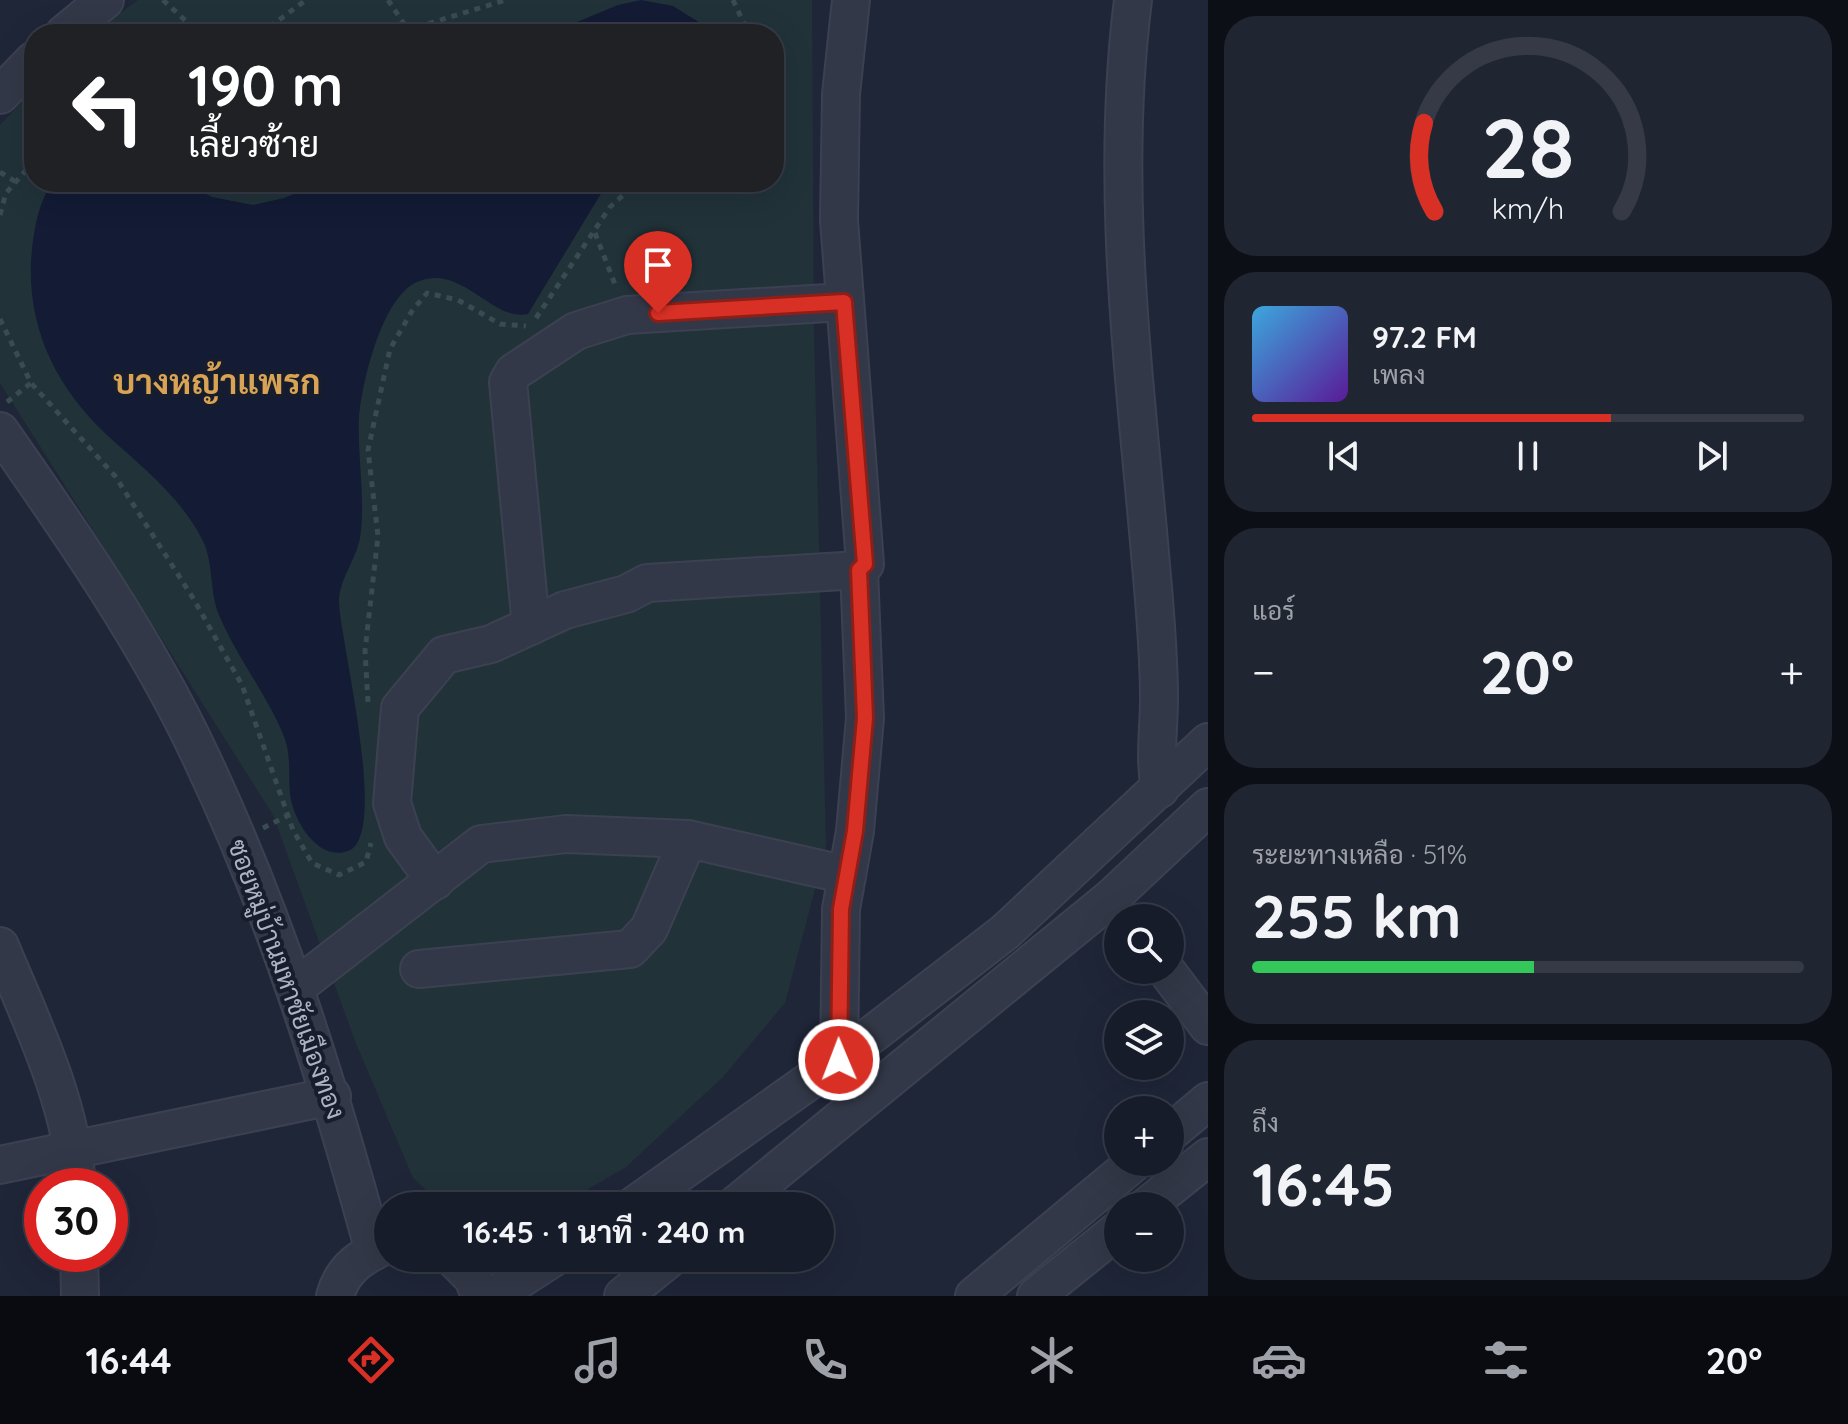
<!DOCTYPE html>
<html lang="th">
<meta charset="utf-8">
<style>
:root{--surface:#171c2a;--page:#202532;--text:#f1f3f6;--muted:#9ea1a8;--line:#363a47;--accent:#d93025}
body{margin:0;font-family:Quicksand,Sarabun,sans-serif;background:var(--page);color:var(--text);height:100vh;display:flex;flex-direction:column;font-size:30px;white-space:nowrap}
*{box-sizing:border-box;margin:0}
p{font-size:26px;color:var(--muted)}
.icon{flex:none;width:44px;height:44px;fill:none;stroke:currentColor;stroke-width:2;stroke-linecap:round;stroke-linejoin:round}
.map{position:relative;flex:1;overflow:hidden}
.drawer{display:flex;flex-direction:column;gap:16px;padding:16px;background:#0d0f17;width:640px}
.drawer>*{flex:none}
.hud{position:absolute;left:24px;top:24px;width:760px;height:168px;border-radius:32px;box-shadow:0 8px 32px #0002,0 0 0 2px var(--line);background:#202124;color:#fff;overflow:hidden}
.buttons{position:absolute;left:1104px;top:904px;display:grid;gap:16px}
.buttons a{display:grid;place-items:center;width:80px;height:80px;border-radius:50%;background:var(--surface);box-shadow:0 8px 32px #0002,0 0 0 2px var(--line);font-size:40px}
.speed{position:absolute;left:24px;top:1168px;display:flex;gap:16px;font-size:40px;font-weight:700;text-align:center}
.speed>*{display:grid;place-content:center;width:104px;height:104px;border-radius:50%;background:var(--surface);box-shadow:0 8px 32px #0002,0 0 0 2px var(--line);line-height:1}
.speed .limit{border:12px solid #d22;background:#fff;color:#111}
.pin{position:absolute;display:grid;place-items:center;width:68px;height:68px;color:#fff;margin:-82px -34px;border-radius:50% 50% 50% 0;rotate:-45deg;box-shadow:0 0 8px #0007}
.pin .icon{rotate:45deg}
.me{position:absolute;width:88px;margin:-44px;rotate:359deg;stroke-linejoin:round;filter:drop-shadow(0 0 6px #0008)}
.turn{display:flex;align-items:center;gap:28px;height:168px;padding:0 32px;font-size:36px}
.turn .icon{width:104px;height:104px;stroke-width:2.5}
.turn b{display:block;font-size:56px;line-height:68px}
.big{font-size:60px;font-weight:700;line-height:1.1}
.drawer .widget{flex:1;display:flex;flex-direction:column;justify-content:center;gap:12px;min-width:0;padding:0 28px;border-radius:32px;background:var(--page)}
.drawer .dial{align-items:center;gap:0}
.dial svg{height:208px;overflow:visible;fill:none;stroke:var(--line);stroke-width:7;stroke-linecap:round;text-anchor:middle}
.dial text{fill:var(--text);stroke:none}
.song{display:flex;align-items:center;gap:24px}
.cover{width:96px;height:96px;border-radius:12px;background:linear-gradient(135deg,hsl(200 70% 55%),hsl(270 70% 35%))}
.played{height:8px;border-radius:4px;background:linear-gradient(90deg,var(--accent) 65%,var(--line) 65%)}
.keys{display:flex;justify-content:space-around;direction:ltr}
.heat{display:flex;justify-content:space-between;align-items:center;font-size:44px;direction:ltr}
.charge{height:12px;border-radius:6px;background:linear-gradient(90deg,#34c759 51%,var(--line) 0)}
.trip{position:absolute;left:374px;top:1192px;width:460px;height:80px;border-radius:40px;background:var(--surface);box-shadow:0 8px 32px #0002,0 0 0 2px var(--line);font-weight:700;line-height:80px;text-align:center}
.tabs{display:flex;height:128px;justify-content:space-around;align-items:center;background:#090b11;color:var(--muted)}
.tabs .icon{width:56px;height:56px}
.tabs .selected{color:var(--accent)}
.tabs b{font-size:36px;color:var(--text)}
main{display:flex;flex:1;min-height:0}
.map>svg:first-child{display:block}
</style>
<main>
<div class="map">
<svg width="1208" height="1296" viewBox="0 0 1208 1296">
<rect width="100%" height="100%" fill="#1f2638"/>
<polygon fill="#213239" points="138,0 812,0 814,330 826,847 785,1003 722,1078 626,1167 559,1206 443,1206 413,1178 355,1041 273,815 0,383 0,125 34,89 34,182 774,182 774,34 91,34"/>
<g fill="#131b35">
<polygon points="641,0 673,6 718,34 548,34 618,5"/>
<path d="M 53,182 L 183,182 L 212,197 L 253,205 L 284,198 L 324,182 L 608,182 L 528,314 C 492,322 461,262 417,282 C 382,297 362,382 359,417 C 357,457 366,498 360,538 C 356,560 339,579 339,602 C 340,640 390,836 348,851 C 317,862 293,819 290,794 C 288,773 292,755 283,734 C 266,693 236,656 219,615 C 209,591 214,564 203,541 C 181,497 142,467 107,435 C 57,388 28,331 31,261 C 33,236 37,203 53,182 Z"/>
</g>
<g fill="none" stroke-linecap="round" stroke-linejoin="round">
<defs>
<g id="minor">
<path d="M 1133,0 C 1109,189 1135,377 1151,565 C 1155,609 1159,654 1159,698 C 1159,730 1154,757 1160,789"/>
<polyline points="64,34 105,0"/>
<polyline points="0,95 34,60"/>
<path d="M 0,431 C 72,534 147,642 200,755 C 277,917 327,1079 374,1251"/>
<polyline points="531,626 508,382 514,372 576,331 627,315 844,302"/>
<polyline points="435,881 403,837 392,803 400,708 444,655 491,644 565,610 626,594 647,583 859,570"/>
<path d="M 0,946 C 32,1023 71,1101 77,1186"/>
<polyline points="419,969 630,949 649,929 688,839"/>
<polyline points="1166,970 1208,1026"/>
<polyline points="295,988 481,844 566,834 688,839 847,875"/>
<polyline points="839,1060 1005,932 1208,742"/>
<polyline points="1170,1133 1208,1101"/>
<polyline points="0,1165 332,1096"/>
<polyline points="633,1206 839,1060 841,909 855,831 865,718 859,570 865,564 839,220 841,94 851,0"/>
<polyline points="734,1206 1111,898 1208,807"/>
<polyline points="1147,1206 1208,1157"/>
<polyline points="79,1254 80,1296"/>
<polyline points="453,1258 473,1278 480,1296"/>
<path d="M 335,1296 C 343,1267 363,1256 388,1244"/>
<polyline points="494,1296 553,1258"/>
<polyline points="623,1296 670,1258"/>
<polyline points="974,1296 1135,1162"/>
<polyline points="1036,1296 1118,1230"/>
</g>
</defs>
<use href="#minor" stroke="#3c4152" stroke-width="40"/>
<g stroke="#394c52" stroke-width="5" stroke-dasharray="6 6" stroke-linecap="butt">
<polyline points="163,0 200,34"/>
<polyline points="388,0 408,30"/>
<polyline points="733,0 749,34"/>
<polyline points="260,34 306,0"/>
<polyline points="394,34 506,0"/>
<polyline points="0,172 16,182"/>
<polyline points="0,215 6,193 34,161"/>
<polyline points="595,233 616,287"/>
<polyline points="536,318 610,207 638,182"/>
<polyline points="0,319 31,383 115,476 193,598 242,685 293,830 312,863 339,875 366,862 371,843"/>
<polyline points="7,402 31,383"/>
<polyline points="368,702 365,651 378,536 368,450 390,349 412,311 427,293 458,300 500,324 526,326"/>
<polyline points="263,828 287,816"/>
</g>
<use href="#minor" stroke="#333848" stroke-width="36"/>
</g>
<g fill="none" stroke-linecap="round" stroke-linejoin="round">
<defs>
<polyline id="route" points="658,313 844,302 865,564 859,570 865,718 855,831 841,909 839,1060"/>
</defs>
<use href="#route" stroke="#8d1f18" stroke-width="20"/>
<use href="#route" stroke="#d93025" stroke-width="14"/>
</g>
<g text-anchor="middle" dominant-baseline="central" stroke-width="8" stroke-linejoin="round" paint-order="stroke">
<g font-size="26" fill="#adb2c5" stroke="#181d2d">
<text transform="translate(287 979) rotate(70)">ซอยหมู่บ้านมหาชัยเมืองทอง</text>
</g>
<g font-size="34" font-weight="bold" fill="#d8a355" stroke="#181d2d">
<text x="217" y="381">บางหญ้าแพรก</text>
</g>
</g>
</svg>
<div class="buttons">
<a><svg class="icon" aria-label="search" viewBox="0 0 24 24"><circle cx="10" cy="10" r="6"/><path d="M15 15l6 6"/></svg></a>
<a><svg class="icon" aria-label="layers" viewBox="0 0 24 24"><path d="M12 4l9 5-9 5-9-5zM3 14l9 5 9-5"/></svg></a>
<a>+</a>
<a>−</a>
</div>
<div class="speed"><div class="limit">30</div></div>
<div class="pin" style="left:658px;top:313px;background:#d93025"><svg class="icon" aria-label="arrive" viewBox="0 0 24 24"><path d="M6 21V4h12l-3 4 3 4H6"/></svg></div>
<svg class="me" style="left:839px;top:1060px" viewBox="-20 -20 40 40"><circle r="17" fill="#d93025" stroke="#fff" stroke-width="3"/><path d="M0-11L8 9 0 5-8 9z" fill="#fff"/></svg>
<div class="trip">16:45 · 1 นาที · 240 m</div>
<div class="hud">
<div class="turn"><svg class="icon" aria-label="left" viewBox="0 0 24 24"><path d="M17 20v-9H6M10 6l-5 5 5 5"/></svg><div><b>190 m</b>เลี้ยวซ้าย</div></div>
</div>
</div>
<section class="drawer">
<div class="widget dial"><svg viewBox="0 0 100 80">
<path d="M14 69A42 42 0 1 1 86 69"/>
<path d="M14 69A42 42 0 0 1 10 35" stroke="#d93025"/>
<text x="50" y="56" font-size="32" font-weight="700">28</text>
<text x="50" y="72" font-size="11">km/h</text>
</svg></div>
<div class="widget">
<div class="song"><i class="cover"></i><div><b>97.2 FM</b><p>เพลง</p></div></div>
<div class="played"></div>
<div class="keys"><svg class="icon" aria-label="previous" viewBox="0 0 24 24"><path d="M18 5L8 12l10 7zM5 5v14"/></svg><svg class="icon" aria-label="pause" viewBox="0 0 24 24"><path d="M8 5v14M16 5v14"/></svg><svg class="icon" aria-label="next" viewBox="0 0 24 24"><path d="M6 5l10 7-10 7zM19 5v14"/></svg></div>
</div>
<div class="widget"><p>แอร์</p>
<div class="heat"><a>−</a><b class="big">20°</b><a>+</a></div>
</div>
<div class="widget"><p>ระยะทางเหลือ · 51%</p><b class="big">255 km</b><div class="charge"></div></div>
<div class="widget"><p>ถึง</p><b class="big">16:45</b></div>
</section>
</main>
<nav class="tabs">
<b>16:44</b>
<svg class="icon selected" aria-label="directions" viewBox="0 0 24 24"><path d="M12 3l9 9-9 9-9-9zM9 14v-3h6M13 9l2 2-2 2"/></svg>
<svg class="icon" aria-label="music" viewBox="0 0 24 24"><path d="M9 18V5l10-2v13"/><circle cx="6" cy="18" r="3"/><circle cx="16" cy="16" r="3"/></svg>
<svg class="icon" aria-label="phone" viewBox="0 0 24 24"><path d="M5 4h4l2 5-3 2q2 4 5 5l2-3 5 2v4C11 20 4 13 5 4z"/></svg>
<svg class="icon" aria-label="climate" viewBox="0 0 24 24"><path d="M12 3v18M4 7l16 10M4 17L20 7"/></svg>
<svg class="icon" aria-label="car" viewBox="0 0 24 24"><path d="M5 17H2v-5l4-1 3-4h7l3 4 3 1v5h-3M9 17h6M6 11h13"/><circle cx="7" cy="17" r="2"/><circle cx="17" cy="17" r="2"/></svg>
<svg class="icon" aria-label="filters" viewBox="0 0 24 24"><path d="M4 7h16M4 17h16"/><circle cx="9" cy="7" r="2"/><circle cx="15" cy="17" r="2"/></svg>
<b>20°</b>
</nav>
